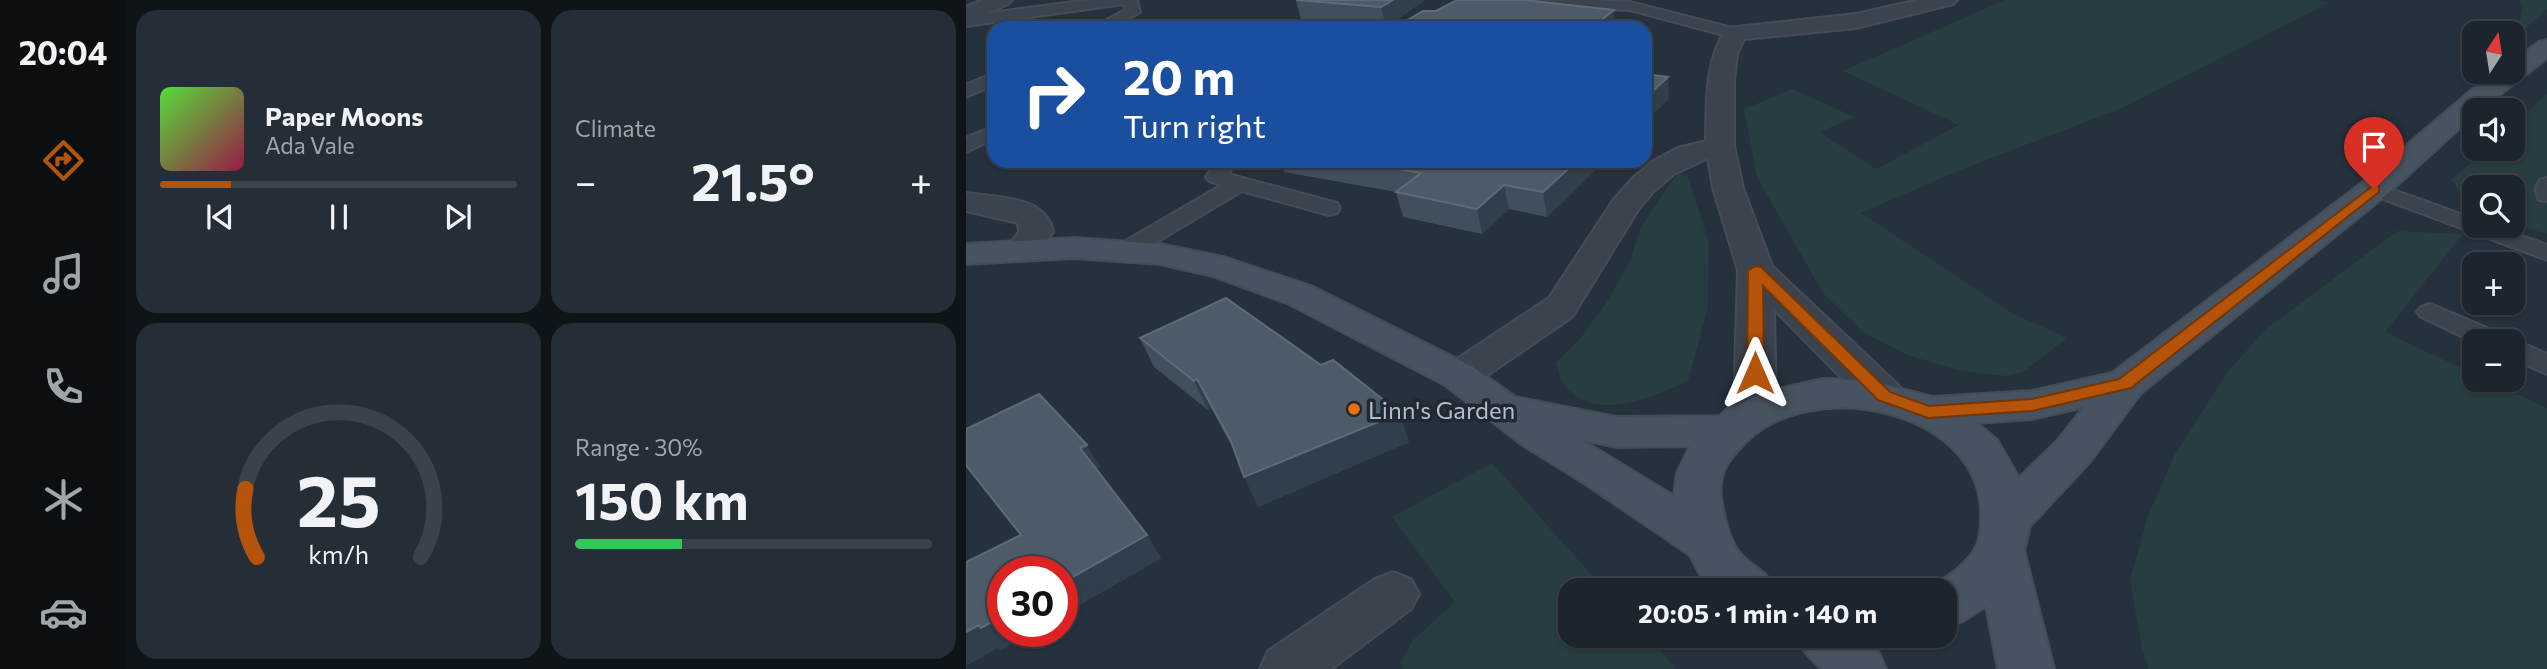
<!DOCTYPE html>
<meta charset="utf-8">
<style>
:root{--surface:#1c252e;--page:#252d36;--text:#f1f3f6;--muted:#a0a5aa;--line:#3a424a;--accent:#b45309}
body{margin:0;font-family:Commissioner,sans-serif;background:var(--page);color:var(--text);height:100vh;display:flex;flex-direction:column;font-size:26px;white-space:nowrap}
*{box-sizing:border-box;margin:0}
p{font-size:23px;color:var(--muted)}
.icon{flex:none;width:38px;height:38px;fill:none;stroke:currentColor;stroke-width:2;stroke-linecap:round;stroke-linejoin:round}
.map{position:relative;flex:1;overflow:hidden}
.details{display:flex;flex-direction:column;gap:10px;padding:10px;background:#0f1419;width:840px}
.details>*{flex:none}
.guide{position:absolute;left:21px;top:21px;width:665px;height:147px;border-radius:21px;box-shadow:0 2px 5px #0004,0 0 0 2px var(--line);background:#1a4fa0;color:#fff;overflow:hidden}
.needle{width:46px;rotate:12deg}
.tools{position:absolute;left:1496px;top:21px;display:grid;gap:14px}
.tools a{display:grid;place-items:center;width:63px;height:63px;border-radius:14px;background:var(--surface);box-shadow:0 2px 5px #0004,0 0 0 2px var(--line);font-size:35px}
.speed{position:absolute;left:21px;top:556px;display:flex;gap:14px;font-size:35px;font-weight:700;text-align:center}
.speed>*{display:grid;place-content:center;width:91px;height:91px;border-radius:50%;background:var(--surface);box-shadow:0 2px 5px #0004,0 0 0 2px var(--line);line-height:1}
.speed .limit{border:10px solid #d22;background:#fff;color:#111}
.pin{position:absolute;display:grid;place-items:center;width:60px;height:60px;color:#fff;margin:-72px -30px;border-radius:50% 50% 50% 0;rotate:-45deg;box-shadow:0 0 7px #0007}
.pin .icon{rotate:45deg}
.me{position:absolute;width:77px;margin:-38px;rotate:0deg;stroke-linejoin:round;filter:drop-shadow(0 0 5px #0008)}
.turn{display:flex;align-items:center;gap:24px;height:147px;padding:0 21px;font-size:32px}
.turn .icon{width:91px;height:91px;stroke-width:2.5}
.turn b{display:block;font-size:49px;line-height:60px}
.big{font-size:52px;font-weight:700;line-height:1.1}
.details .card{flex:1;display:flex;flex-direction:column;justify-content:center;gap:10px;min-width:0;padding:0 24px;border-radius:21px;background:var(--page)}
.details .dial{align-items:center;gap:0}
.dial svg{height:182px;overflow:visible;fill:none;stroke:var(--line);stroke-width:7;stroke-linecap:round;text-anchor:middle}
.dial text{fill:var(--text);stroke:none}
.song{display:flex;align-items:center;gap:21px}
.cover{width:84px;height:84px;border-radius:10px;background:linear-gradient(135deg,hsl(110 70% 55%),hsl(340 70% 35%))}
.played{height:7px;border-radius:4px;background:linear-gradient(90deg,var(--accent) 20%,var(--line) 20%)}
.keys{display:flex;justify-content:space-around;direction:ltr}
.heat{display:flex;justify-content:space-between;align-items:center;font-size:38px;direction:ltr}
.charge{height:10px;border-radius:5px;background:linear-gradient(90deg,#34c759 30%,var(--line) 0)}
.details .tiles{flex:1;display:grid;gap:10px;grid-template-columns:repeat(2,1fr)}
.trip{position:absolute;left:592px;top:578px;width:399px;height:70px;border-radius:21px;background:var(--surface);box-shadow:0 2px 5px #0004,0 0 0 2px var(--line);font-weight:700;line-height:70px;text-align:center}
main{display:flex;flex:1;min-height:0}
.tab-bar{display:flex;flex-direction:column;width:126px;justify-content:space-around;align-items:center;background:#0b0f12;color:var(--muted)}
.tab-bar .icon{width:49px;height:49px}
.tab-bar .on{color:var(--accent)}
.tab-bar b{font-size:32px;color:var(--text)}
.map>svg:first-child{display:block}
</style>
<main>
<nav class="tab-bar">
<b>20:04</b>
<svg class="icon on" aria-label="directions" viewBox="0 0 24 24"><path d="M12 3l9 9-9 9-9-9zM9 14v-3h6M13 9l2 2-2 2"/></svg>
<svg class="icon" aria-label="music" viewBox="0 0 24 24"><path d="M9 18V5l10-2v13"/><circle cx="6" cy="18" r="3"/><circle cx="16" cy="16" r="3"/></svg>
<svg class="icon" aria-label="phone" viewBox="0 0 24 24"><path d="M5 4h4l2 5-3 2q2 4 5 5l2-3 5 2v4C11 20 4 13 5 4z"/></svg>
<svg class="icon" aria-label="climate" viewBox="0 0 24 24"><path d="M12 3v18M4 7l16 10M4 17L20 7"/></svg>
<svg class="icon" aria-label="car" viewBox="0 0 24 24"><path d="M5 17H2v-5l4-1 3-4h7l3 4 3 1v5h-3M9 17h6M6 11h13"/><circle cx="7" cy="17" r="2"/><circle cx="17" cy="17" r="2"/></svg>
</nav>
<section class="details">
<div class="tiles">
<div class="card">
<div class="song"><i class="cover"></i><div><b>Paper Moons</b><p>Ada Vale</p></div></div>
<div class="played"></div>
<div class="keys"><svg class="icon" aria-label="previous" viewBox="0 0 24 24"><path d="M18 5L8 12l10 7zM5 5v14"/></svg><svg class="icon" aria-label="pause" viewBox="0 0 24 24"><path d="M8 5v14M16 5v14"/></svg><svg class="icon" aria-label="next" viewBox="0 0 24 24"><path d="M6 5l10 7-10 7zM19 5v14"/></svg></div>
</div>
<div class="card"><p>Climate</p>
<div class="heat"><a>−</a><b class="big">21.5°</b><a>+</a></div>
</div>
<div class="card dial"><svg viewBox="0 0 100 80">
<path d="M14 69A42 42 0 1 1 86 69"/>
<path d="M14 69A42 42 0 0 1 9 39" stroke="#b45309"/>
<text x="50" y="56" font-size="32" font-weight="700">25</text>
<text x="50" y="72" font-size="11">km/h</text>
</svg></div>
<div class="card"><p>Range · 30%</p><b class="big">150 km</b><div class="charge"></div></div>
</div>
</section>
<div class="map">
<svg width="1581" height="669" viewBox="0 0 1581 669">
<rect width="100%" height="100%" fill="#26313e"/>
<g fill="#283d3f">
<polygon points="1039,0 1351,0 1363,3 1156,108 994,170 895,213 1044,312 1101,338 1057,372 1038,376 996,371 941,355 897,332 857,293 791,177 778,109 826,89 889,117 853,132 910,169 993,125 877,71"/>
<polygon points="1553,0 1581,0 1581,9 1550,37 1557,6"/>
<polygon points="1581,94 1581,234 1547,224 1547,187 1508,187 1508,209 1485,180 1520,149 1547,149 1547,124"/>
<path d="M 713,174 L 721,175 L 743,243 L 742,307 L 722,381 C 686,397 627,425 597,383 C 593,379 592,369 590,363 L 613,340 L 641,302 L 664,261 L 675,227 L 707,179 Z"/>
<polygon points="1431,231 1497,234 1419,332 1508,374 1508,380 1521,380 1581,408 1581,669 1183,669 1176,649 1164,580 1182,516 1209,454 1261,373 1300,329"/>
<polygon points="526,463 639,590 604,590 604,635 680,635 710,669 438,669 434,663 447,640 489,602 426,517"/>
</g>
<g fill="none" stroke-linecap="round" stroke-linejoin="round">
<defs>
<g id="lane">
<polygon points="123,0 171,0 174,12 146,28 126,28 159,10 158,4 0,26 0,16"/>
<polygon points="625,0 664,2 774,30 777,33 769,38 664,10 544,5 537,1"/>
<polygon points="28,73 28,85 0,97 0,85"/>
<polygon points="28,126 28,139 0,152 0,138"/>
<polygon points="251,161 271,161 262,174 371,203 374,208 371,213 363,215 276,191 167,256 151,256 147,251 151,246 256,185 243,181 240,177"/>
<path d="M 1581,178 L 1581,201 L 1573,200 C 1569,193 1569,186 1574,180 Z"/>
<polygon points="1408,183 1508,219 1508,226 1528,226 1581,245 1581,260 1401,193 1397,189 1401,185"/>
<polygon points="1464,304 1538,335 1542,341 1508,342 1455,317 1451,312 1455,307"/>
<path d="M 1544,341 C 1557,342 1569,349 1581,354 L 1581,374 L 1547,359 L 1547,341 Z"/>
</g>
<g id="street">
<polygon points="17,0 46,0 42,4 0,22 0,7"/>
<path d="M 952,0 L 991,0 L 987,4 L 890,28 L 778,39 L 771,54 L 768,81 L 768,146 L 777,188 L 806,266 L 933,386 L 939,396 L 933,406 L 918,410 L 903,406 L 808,309 L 810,410 L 804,420 L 789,424 L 774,420 L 768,410 L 772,270 L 747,188 L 742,158 L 708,174 L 687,192 L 672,210 L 606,317 L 507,385 L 493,389 L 479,385 L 473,376 L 479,367 L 583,298 L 648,199 L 666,179 L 687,161 L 712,148 L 740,141 C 741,103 738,61 761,28 L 890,14 Z"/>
<path d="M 0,193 C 31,198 80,195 87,232 L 70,256 L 58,259 L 46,256 L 41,249 L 53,232 L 52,223 L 0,211 Z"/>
<polygon points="427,572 445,579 453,594 445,609 365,669 294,669 302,651 409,579"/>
</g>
<g id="secondary">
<path d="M 1581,40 L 1581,58 L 1514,110 L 1508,110 L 1508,115 L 1419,196 L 1174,394 L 1123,463 L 1064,526 L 1058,550 L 1088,669 L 1032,669 L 1020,606 L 997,621 L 978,627 L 978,590 L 959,590 C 978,579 1001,566 1011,545 C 1016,533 1015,520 1015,508 C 1008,407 844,377 780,442 C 763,459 752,472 755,497 C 757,513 763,540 773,552 C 787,569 799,568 810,590 L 746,590 L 737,580 L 724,555 L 618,483 L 555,444 L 479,385 L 321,303 L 247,276 L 194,264 L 108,258 L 0,264 L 0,244 L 108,238 L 194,244 L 257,257 L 347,287 L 507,367 L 549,397 L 650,417 L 754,416 L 761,409 L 799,392 L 857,379 L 902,380 L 966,397 L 1066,391 L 1146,373 L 1397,182 L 1507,89 L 1531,72 L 1547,72 L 1547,61 L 1573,42 ZM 1118,407 L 1091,441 L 1053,478 L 1031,440 L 1011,423 L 1066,419 ZM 614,439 L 650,447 L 724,446 L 711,473 L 708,496 Z"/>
<polygon points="831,635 895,635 912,651 920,669 855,669 839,652"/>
</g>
</defs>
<use href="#lane" stroke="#434c57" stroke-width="4"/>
<use href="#street" stroke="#434c57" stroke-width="4"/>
<use href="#secondary" stroke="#434c57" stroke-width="4"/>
<use href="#lane" fill="#3a434e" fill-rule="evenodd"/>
<use href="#street" fill="#3a434e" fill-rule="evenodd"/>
<use href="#secondary" fill="#485361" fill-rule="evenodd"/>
</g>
<g fill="#414e5c">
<polygon points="330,0 459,0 420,27 335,20"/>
<polygon points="315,161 639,161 581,217 543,209 516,234 437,217 430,192 318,172"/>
<polygon points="174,338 443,442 292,507 269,452 245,408 242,410 188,367"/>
<polygon points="0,429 134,467 130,470 181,535 195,558 96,615 96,572 34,651 32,648 54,535 0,467"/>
</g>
<g fill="#313e4b">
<polygon points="427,0 459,0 420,27 415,7"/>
<polygon points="648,10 649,28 625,28"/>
<polygon points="702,77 703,99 679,122 679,98"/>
<polygon points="611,161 639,161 581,217 577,192"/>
<polygon points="538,185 543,209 516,234 511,209"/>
<polygon points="231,379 245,408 242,410 228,381"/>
<polygon points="434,413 443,442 292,507 278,477"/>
<polygon points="121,445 134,467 128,471 114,448"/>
<polygon points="181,535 195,558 96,615 96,583"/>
<polygon points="37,616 37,632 67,632 34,651 32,648 0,666 0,632 13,625"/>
</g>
<g fill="#4d5a68" stroke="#5e6a77" stroke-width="2">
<polygon points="330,0 427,0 415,7"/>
<polygon points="491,0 558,0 648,10 625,28 428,28 457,11 470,11"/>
<polygon points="679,74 702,77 679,98"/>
<polygon points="383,161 611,161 577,192 538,185 511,209 430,192 455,173"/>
<polygon points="260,298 355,365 367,360 434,413 278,477 265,441 231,379 228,381 174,338"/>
<polygon points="73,394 121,445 114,448 181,535 96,583 96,572 37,572 37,616 15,628 13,625 0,632 0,562 55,535 0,465 0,429"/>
</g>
<polygon fill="#b45309" stroke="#753606" stroke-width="2" points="1408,185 1413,186 1413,192 1165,388 1066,411 962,418 912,400 797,286 798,373 789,378 781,373 782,270 790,266 795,267 924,392 963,406 1066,399 1153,379"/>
<circle fill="#e8710a" stroke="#1f2833" stroke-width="2.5" cx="388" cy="409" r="7"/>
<g text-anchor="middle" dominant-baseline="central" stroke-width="7" stroke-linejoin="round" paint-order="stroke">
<g font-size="24" fill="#b6bec9" stroke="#1f2833" text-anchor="start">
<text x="402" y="409">Linn's Garden</text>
</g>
</g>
</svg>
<div class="tools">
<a><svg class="needle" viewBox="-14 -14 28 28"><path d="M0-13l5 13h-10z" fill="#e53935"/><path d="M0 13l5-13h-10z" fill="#a0a5aa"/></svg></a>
<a><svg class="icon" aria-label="sound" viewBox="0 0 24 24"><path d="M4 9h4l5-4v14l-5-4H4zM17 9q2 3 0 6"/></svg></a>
<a><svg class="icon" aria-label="search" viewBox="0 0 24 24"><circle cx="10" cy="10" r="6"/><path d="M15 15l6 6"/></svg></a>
<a>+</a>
<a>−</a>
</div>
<div class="speed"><div class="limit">30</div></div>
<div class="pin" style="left:1408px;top:189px;background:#d93025"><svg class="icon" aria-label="arrive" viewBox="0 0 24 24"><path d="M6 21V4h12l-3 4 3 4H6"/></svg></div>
<svg class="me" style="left:789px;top:373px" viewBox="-20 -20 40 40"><path d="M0-17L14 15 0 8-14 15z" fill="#b45309" stroke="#fff" stroke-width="4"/></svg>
<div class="trip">20:05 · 1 min · 140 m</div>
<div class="guide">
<div class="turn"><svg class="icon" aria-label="right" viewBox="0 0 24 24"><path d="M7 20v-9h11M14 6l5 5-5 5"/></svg><div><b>20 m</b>Turn right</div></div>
</div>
</div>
</main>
